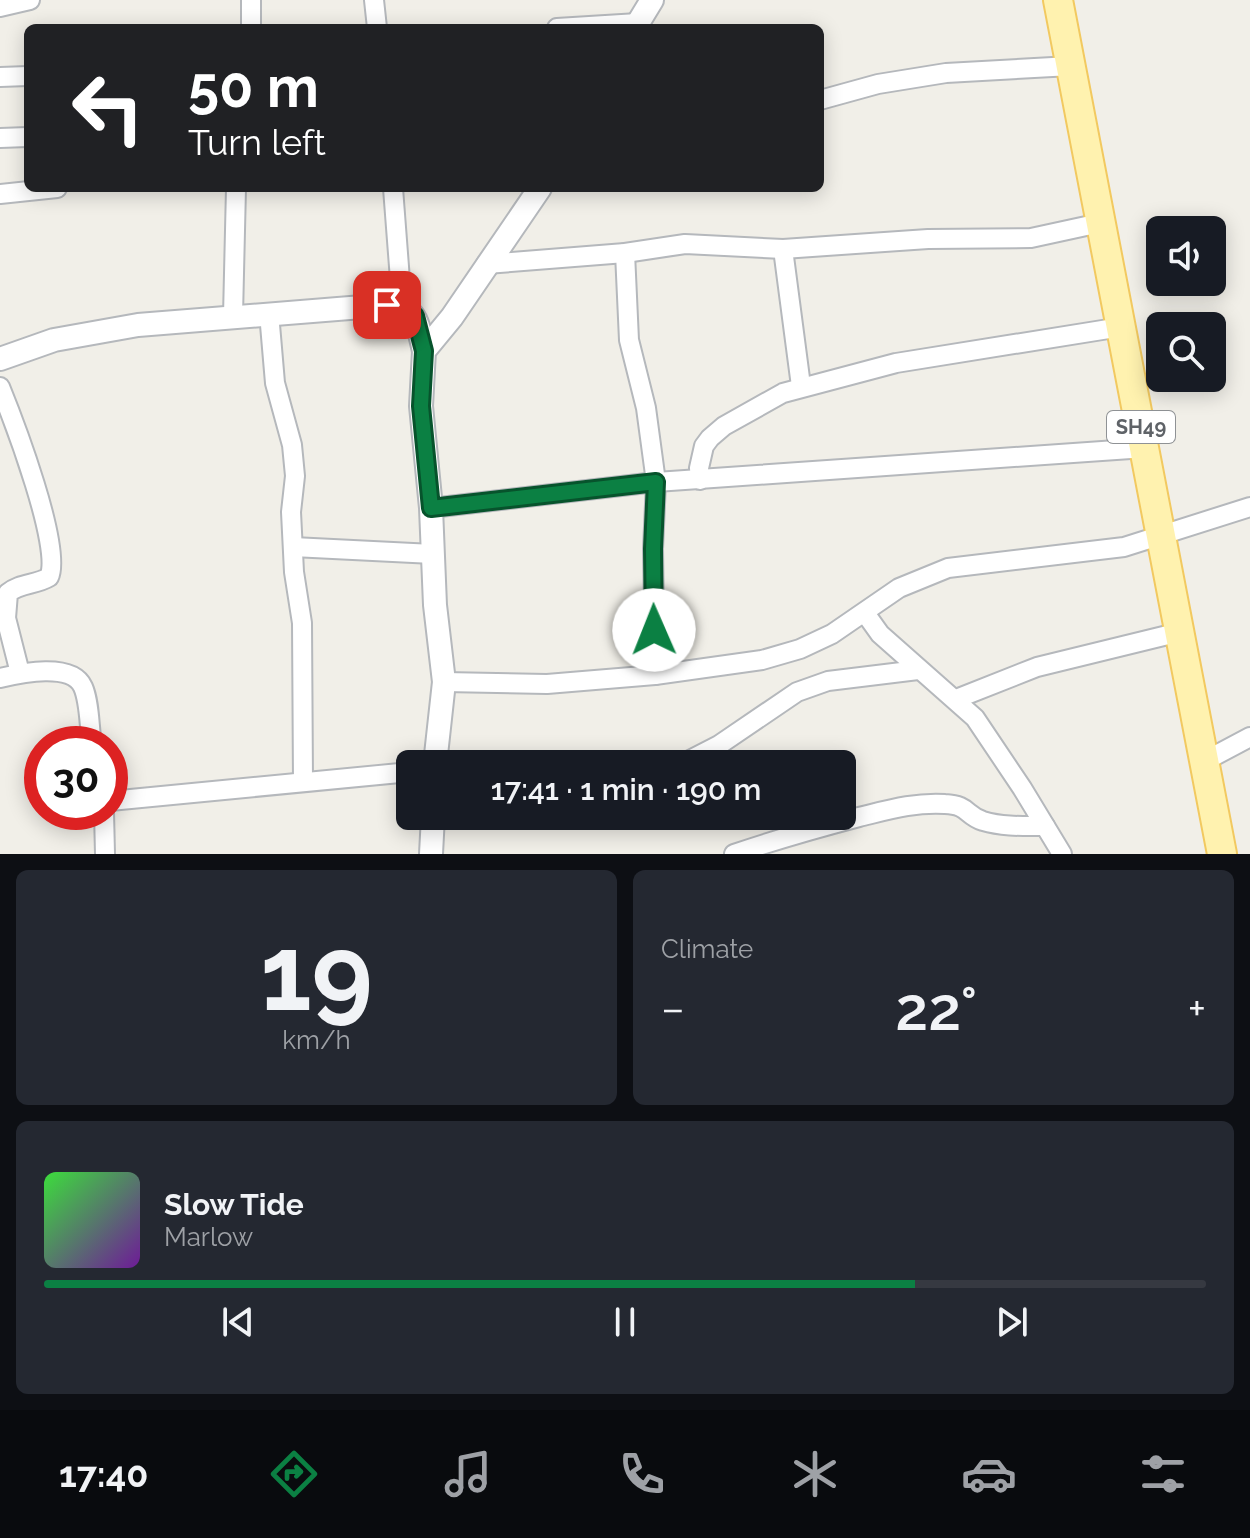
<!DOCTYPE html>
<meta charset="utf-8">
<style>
:root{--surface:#171b24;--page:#242831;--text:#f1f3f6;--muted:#9ea1a6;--line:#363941;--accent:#0b8043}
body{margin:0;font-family:Raleway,sans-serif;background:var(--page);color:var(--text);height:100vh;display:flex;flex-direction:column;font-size:30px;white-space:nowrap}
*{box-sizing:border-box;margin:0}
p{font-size:26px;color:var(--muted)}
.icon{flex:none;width:44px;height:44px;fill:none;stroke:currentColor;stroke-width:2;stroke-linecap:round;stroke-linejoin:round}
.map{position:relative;height:854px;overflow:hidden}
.side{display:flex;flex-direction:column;gap:16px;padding:16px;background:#0d0f14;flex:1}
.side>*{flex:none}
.guide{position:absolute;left:24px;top:24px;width:800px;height:168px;border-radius:12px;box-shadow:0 4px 20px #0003;background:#202124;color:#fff;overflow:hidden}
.tools{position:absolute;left:1146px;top:216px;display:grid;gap:16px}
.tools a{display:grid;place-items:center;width:80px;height:80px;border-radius:12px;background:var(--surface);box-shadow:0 4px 20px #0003;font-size:40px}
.speed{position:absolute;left:24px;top:726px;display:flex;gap:16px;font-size:40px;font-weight:700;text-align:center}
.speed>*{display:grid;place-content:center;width:104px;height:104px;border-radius:50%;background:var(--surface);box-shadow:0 4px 20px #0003;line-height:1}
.speed .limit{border:12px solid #d22;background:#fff;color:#111}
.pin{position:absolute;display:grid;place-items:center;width:68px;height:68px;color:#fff;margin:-34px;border-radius:16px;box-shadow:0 4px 12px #0006}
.me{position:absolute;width:88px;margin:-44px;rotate:359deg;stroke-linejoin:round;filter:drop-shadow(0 0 6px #0008)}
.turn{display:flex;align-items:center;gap:28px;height:168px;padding:0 32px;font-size:36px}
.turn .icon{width:104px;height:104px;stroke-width:2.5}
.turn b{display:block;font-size:56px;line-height:68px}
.big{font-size:60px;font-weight:600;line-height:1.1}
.side .widget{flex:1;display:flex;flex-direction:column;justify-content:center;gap:12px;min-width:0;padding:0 28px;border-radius:12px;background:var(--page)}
.side .dial{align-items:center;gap:0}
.dial b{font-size:104px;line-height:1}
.song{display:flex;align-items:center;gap:24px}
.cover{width:96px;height:96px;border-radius:12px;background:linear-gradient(135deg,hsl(120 70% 55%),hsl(280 70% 35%))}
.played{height:8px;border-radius:4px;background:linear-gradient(90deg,var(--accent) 75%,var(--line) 75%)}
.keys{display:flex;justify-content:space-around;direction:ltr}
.heat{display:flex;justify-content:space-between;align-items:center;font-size:44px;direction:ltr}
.side .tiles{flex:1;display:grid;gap:16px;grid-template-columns:1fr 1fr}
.widget:last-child{grid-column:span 2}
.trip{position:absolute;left:396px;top:750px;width:460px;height:80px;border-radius:12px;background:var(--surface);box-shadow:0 4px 20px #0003;font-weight:600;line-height:80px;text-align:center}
.tab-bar{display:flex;height:128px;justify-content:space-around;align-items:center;background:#090b0e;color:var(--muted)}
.tab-bar .icon{width:56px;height:56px}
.tab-bar .selected{color:var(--accent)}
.tab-bar b{font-size:36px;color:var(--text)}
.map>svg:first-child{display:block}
</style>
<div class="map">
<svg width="1250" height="854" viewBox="0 0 1250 854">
<rect width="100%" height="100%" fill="#f1efe8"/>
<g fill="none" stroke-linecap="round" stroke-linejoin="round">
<defs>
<g id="minor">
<polyline points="374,0 377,28"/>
<polyline points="0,7 30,0"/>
<polyline points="251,28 251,0"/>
<polyline points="557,28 638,23"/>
<polyline points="0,77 28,76"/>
<polyline points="820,100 878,84 946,73 1071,66"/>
<polyline points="0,138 28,137"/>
<polyline points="393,188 402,306"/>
<polyline points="0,194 57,188"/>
<polyline points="783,249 801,386"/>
<polyline points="625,253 629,340 646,408 656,482 653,549 655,675"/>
<polyline points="486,264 625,253 685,244 783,249 928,239 1031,238 1100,223"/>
<polyline points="269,313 275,383 292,445 295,476 291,512 294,572 302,623 303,782"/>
<polyline points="233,316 236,188"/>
<path d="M 0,387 C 13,419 63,549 49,577 C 36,585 20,583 8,593 L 6,618 L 20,673"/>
<polyline points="700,480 699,468 704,446 710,438 724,426 783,393 896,363 1121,327"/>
<polyline points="431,508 656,482 1145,448"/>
<polyline points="293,547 433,554"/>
<polyline points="865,613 880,634 975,718 1022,788 1062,854"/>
<path d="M 0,678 C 21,673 72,662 83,687 C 90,703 89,727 92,744"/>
<polyline points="444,682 547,684 655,675 762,660 800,649 832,634 899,588 948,568 1124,547 1250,507"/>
<polyline points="956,699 1037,667 1180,632"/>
<polyline points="1203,762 1250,737"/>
<polyline points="682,764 719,745 797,692 828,681 918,670"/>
<polyline points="110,801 410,772"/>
<polyline points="104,812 105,854"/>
<path d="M 734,854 C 775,840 817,828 859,817 C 888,810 915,802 945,804 C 969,805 965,815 983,821 C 1003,827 1024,826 1045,826"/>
</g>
<g id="tertiary">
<polyline points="635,28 652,0"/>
<path d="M 0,359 L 54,340 L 138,325 L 387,305 C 419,307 417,324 424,351"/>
<polyline points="435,764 444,682 435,605 431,508 421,406 424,351 452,317 540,188"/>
<polyline points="431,854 433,816"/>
</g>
<polyline id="primary" points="1058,0 1222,854"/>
</defs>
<use href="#minor" stroke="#b5b8bc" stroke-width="22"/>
<use href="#tertiary" stroke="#b5b8bc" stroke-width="26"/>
<use href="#primary" stroke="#f2c960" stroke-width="32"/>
<use href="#minor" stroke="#fff" stroke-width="18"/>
<use href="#tertiary" stroke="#fff" stroke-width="22"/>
<use href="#primary" stroke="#fff2af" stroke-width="28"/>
</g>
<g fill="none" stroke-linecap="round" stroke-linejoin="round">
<defs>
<polyline id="route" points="387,305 402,306 415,316 424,351 421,406 431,508 656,482 653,549 654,630"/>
</defs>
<use href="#route" stroke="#07532c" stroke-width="20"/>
<use href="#route" stroke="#0b8043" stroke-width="14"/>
</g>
<g text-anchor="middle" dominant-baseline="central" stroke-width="6" stroke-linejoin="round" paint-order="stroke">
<rect fill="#fff" stroke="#8f9295" stroke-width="2" x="1107" y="411" width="68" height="32" rx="6"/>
<g font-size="20" font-weight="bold" fill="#5f6368">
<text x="1141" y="427">SH49</text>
</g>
</g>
</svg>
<div class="tools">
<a><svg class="icon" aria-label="sound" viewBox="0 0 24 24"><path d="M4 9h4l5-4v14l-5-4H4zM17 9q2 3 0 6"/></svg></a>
<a><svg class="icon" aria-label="search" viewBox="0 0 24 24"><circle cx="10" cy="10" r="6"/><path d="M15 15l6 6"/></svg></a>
</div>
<div class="speed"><div class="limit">30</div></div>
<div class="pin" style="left:387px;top:305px;background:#d93025"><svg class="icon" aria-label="arrive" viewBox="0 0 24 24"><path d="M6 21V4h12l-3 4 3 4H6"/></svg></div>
<svg class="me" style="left:654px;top:630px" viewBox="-20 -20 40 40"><circle r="19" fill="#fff"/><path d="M0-13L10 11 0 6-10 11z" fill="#0b8043"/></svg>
<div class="trip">17:41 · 1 min · 190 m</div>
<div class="guide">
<div class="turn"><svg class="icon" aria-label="left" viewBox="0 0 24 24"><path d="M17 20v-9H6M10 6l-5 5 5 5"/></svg><div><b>50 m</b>Turn left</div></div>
</div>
</div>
<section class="side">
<div class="tiles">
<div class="widget dial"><b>19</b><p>km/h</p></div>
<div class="widget"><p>Climate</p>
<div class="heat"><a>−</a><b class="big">22°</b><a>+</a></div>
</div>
<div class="widget">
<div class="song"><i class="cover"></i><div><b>Slow Tide</b><p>Marlow</p></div></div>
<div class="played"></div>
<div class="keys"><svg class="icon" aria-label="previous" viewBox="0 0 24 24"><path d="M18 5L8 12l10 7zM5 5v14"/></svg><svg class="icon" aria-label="pause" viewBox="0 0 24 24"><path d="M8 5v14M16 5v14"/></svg><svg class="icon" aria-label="next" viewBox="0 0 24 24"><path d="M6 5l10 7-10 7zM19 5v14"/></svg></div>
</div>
</div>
</section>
<nav class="tab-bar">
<b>17:40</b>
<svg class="icon selected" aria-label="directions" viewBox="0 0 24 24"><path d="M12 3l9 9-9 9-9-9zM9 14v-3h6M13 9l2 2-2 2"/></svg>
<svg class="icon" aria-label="music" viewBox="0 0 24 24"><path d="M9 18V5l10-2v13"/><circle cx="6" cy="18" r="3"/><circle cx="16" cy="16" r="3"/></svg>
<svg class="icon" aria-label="phone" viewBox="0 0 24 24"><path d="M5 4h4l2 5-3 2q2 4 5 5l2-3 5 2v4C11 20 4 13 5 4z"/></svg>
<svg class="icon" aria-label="climate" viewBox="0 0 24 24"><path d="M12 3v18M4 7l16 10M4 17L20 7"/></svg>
<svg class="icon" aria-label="car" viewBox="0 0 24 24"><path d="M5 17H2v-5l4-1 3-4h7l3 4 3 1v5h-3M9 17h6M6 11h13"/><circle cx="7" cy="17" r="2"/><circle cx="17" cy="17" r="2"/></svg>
<svg class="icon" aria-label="filters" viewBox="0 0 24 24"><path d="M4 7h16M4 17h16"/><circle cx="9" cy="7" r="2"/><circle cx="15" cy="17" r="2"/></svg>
</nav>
